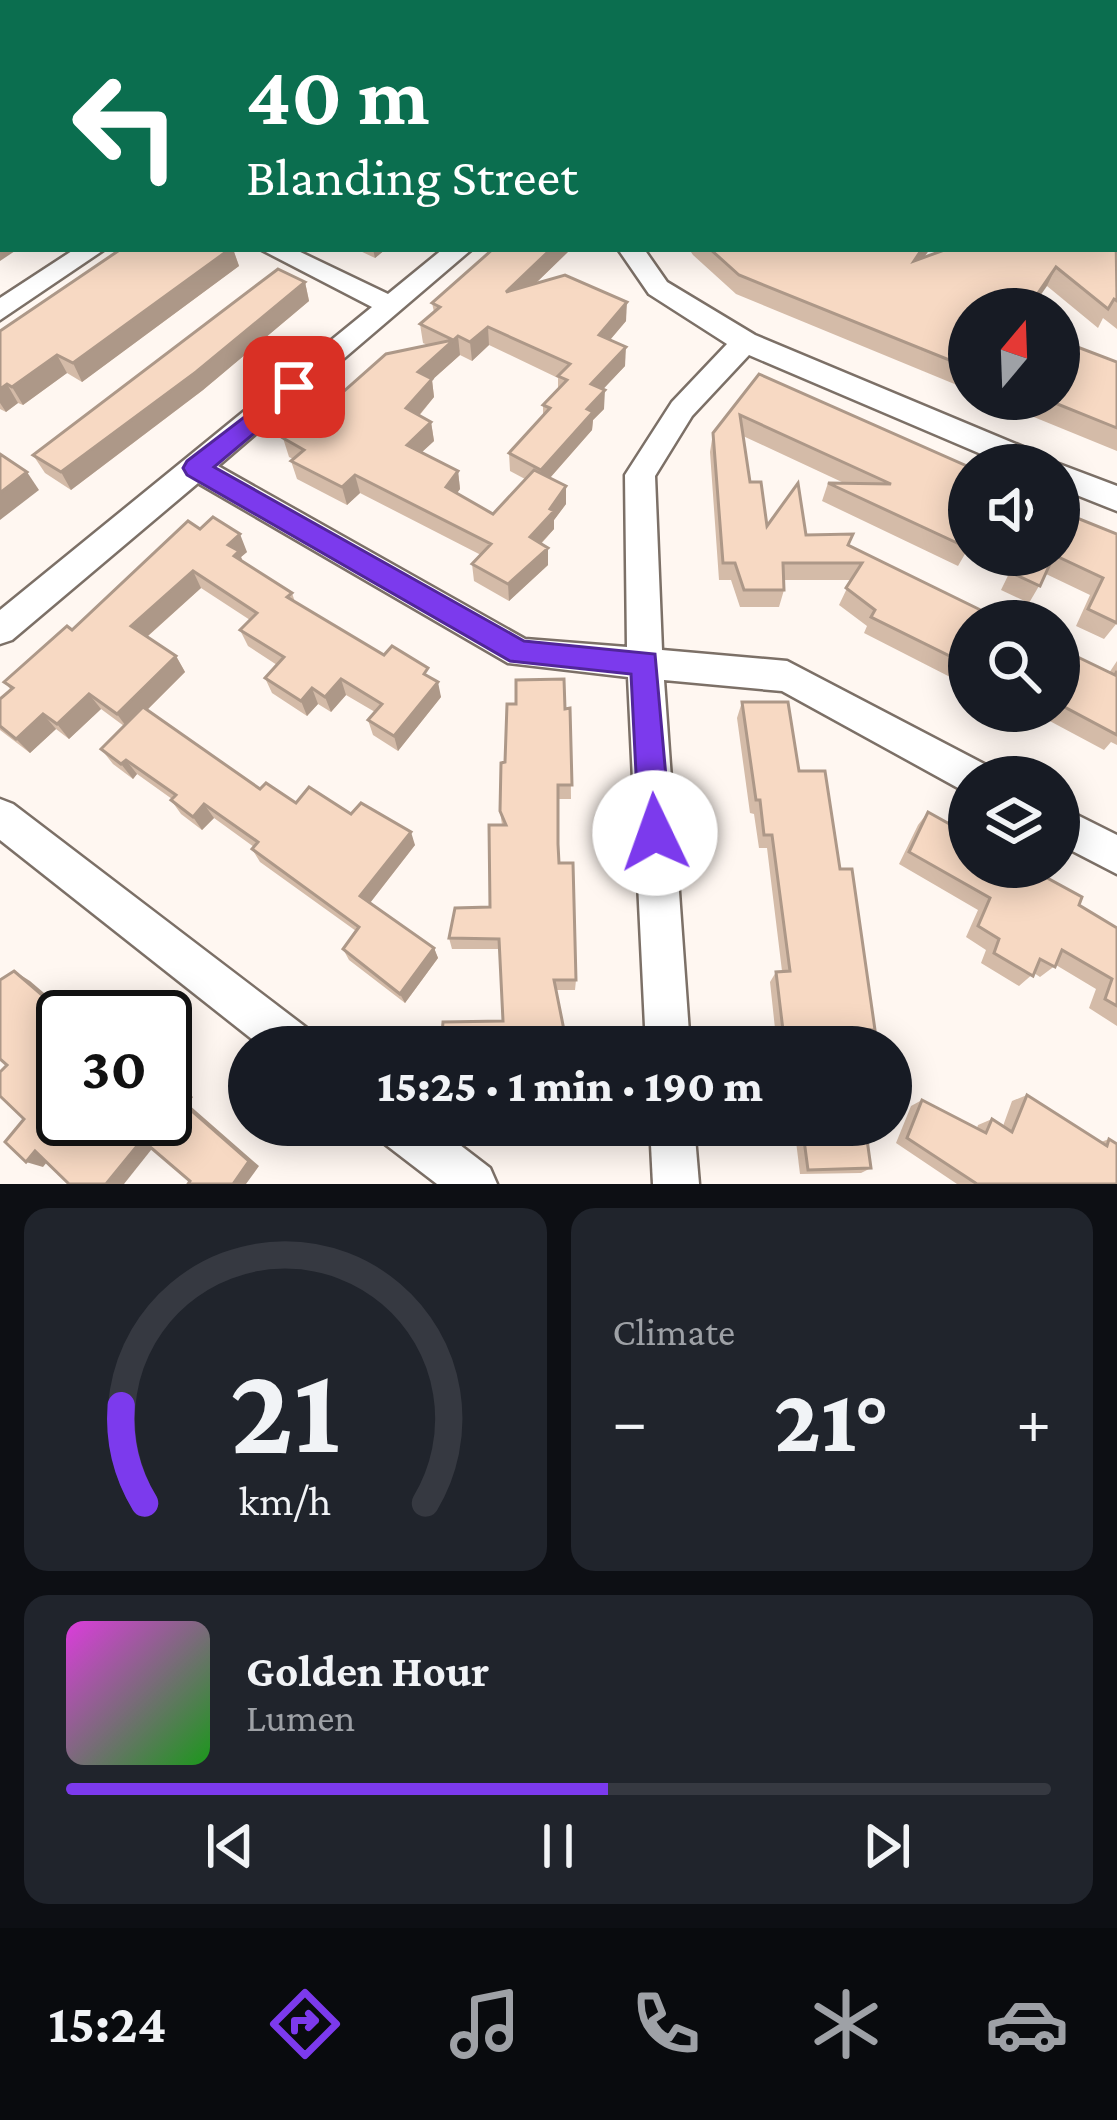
<!DOCTYPE html>
<meta charset="utf-8">
<style>
:root{--surface:#171b24;--page:#20242c;--text:#f1f3f6;--muted:#9ea1a6;--line:#363941;--accent:#7c3aed}
body{margin:0;font-family:"Crimson Pro",serif;background:var(--page);color:var(--text);height:100vh;display:flex;flex-direction:column;font-size:45px;white-space:nowrap}
*{box-sizing:border-box;margin:0}
p{font-size:39px;color:var(--muted)}
.icon{flex:none;width:66px;height:66px;fill:none;stroke:currentColor;stroke-width:2;stroke-linecap:round;stroke-linejoin:round}
.map{position:relative;height:1184px;overflow:hidden}
.sheet{display:flex;flex-direction:column;gap:24px;padding:24px;background:#0d0f14;flex:1}
.sheet>*{flex:none}
.top-card{position:absolute;left:0px;top:0px;width:1119px;height:252px;box-shadow:0 6px 30px #0003;background:#0b6e4f;color:#fff;overflow:hidden}
.needle{width:78px;rotate:19deg}
.tools{position:absolute;left:948px;top:288px;display:grid;gap:24px}
.tools a{display:grid;place-items:center;width:132px;height:132px;border-radius:50%;background:var(--surface);box-shadow:0 6px 30px #0003;font-size:60px}
.speed{position:absolute;left:36px;top:990px;display:flex;gap:24px;font-size:60px;font-weight:700;text-align:center}
.speed>*{display:grid;place-content:center;width:156px;height:156px;border-radius:50%;background:var(--surface);box-shadow:0 6px 30px #0003;line-height:1}
.speed .limit{border:6px solid #111;border-radius:18px;background:#fff;color:#111}
.pin{position:absolute;display:grid;place-items:center;width:102px;height:102px;color:#fff;margin:-51px;border-radius:24px;box-shadow:0 6px 18px #0006}
.me{position:absolute;width:132px;margin:-66px;rotate:357deg;stroke-linejoin:round;filter:drop-shadow(0 0 9px #0008)}
.turn{display:flex;align-items:center;gap:42px;height:252px;padding:0 48px;font-size:54px}
.turn .icon{width:156px;height:156px;stroke-width:2.5}
.turn b{display:block;font-size:84px;line-height:102px}
.big{font-size:90px;font-weight:800;line-height:1.1}
.sheet .card{flex:1;display:flex;flex-direction:column;justify-content:center;gap:18px;min-width:0;padding:0 42px;border-radius:24px;background:var(--page)}
.sheet .dial{align-items:center;gap:0}
.dial svg{height:312px;overflow:visible;fill:none;stroke:var(--line);stroke-width:7;stroke-linecap:round;text-anchor:middle}
.dial text{fill:var(--text);stroke:none}
.song{display:flex;align-items:center;gap:36px}
.cover{width:144px;height:144px;border-radius:18px;background:linear-gradient(135deg,hsl(300 70% 55%),hsl(120 70% 35%))}
.played{height:12px;border-radius:6px;background:linear-gradient(90deg,var(--accent) 55%,var(--line) 55%)}
.keys{display:flex;justify-content:space-around;direction:ltr}
.heat{display:flex;justify-content:space-between;align-items:center;font-size:66px;direction:ltr}
.sheet .tiles{flex:1;display:grid;gap:24px;grid-template-columns:1fr 1fr}
.card:last-child{grid-column:span 2}
.trip{position:absolute;left:228px;top:1026px;width:684px;height:120px;border-radius:60px;background:var(--surface);box-shadow:0 6px 30px #0003;font-weight:800;line-height:120px;text-align:center}
.dock{display:flex;height:192px;justify-content:space-around;align-items:center;background:#090b0e;color:var(--muted)}
.dock .icon{width:84px;height:84px}
.dock .selected{color:var(--accent)}
.dock b{font-size:54px;color:var(--text)}
.map>svg:first-child{display:block}
</style>
<div class="map">
<svg width="1117" height="1184" viewBox="0 0 1117 1184">
<rect width="100%" height="100%" fill="#fff7f1"/>
<g fill="none" stroke-linecap="round" stroke-linejoin="round">
<defs>
<g id="minor">
<polygon points="181,0 205,0 179,3"/>
<rect x="596" y="0" width="20" height="3"/>
<polygon points="852,0 874,0 876,3 854,3"/>
<polygon points="0,112 3,113 3,128 0,127"/>
<rect x="1116" y="161" width="1" height="14"/>
<polygon points="1116,209 1117,209 1117,225 1116,224"/>
<polygon points="75,249 105,249 0,320 0,298"/>
<polygon points="260,249 294,249 388,294 443,249 472,249 218,466 525,639 627,647 625,475 672,402 727,344 649,294 618,249 644,249 667,282 755,335 1047,457 1051,465 1007,465 749,355 692,416 655,476 662,650 787,661 986,765 992,777 969,777 969,793 960,789 782,691 664,680 690,1047 646,1047 628,677 508,663 198,483 12,640 0,644 0,610 372,307"/>
<polygon points="1059,464 1117,486 1117,511 1059,488 1059,465 1054,465"/>
<polygon points="0,799 13,804 312,1032 319,1047 262,1047 0,840"/>
<polygon points="1059,806 1117,835 1117,874 1059,844"/>
<polygon points="375,1125 434,1125 490,1168 497,1184 437,1184 381,1141"/>
<polygon points="650,1125 694,1125 699,1184 653,1184"/>
</g>
</defs>
<use href="#minor" stroke="#7c7067" stroke-width="5"/>
<use href="#minor" fill="#fff" fill-rule="evenodd"/>
</g>
<g fill="#d4bba8" fill-rule="evenodd">
<polygon points="755,0 839,0 843,3 758,3"/>
<polygon points="902,0 1117,0 1116,129 1116,3 907,3"/>
<polygon points="1117,237 1117,329 1103,318 1098,328 1047,286 969,309 969,390 736,294 693,255 689,249 930,249 924,257"/>
<polygon points="121,249 233,249 239,266 82,382 67,373 23,405 18,403 6,412 0,409 0,331"/>
<polygon points="356,249 386,249 375,258"/>
<path d="M 493,249 L 571,249 L 536,283 L 626,321 L 610,340 L 625,366 L 603,389 L 604,409 L 593,420 L 592,430 L 550,478 L 566,486 L 566,504 L 554,520 L 554,529 L 541,544 L 548,565 L 509,601 L 474,581 L 472,564 L 481,555 L 360,493 L 347,505 L 297,479 L 291,461 L 293,459 L 289,457 L 283,438 L 427,345 L 423,343 L 420,324 L 434,312 L 432,303 ZM 489,345 L 558,378 L 558,390 L 543,405 L 543,416 L 509,453 L 510,471 L 525,479 L 493,514 L 457,493 L 460,489 L 458,471 L 422,452 L 434,441 L 431,422 L 419,416 L 434,397 L 432,380 L 460,355 L 472,361 Z"/>
<polygon points="305,282 309,301 203,390 71,490 45,473 33,455"/>
<polygon points="1117,362 1117,451 990,399 1059,399"/>
<polygon points="759,374 969,547 958,566 822,501 828,483 844,483 743,436 750,482 767,526 849,546 969,621 969,677 959,672 954,679 864,633 867,626 839,605 851,580 784,580 784,590 779,607 740,607 731,580 719,580 710,452 713,433"/>
<polygon points="1062,512 1117,534 1117,623 1104,639 1076,626 1090,595 1046,574 1029,603 1001,590 1018,555 1059,555"/>
<polygon points="200,529 247,552 241,557 243,562 292,593 295,602 384,655 430,677 441,697 398,751 373,735 368,720 375,712 346,695 331,712 318,704 307,716 272,693 265,678 277,665 248,646 240,630 250,620 201,588 147,637 176,656 185,672 147,710 260,789 296,803 351,814 415,845 370,903 434,948 438,958 405,1003 349,960 343,949 356,931 260,862 252,849 254,847 214,818 202,830 181,814 171,800 172,799 137,774 133,779 113,764 101,749 124,726 101,709 69,739 56,729 30,753 0,730 0,699 11,690 4,682"/>
<polygon points="1059,648 1109,673 1117,661 1117,745 1111,742 1104,750 1031,711 1059,711"/>
<polygon points="742,702 799,771 840,869 875,1030 866,1039 854,1039 856,1047 777,1047 770,982 776,972 782,971 767,848 759,848 754,814 750,813 737,718"/>
<polygon points="570,708 571,799 558,799 559,863 576,980 575,990 556,990 567,1045 441,1047 503,1021 500,949 452,949 449,938 490,907 502,825 500,811 505,762 565,709"/>
<polygon points="928,812 1117,928 1117,1026 1089,1008 1096,989 1056,965 1040,977 1034,973 1019,986 981,963 986,950 966,937 978,910 899,864 918,825"/>
<polygon points="1027,1095 1101,1142 1109,1139 1117,1184 957,1184 896,1143 911,1106 922,1100 977,1128 978,1125 992,1119 1003,1126 1012,1101"/>
<polygon points="794,1125 865,1125 871,1168 861,1173 800,1174"/>
</g>
<g fill="#ad9888">
<polygon points="97,0 142,0 136,3 91,3"/>
<polygon points="433,0 490,0 481,3 424,3"/>
<polygon points="3,234 3,249 18,249 0,261 0,235"/>
<polygon points="230,249 233,249 239,266 82,382 73,363"/>
<polygon points="373,249 386,249 375,258"/>
<polygon points="551,249 571,249 507,311 506,292"/>
<polygon points="922,249 930,249 907,280 914,261"/>
<polygon points="1056,267 1047,286 1031,309 1027,309"/>
<polygon points="305,282 309,301 203,390 71,490 61,472"/>
<polygon points="627,302 626,321 598,354 599,335"/>
<polygon points="488,327 489,345 472,361 470,342"/>
<polygon points="458,336 460,355 432,380 434,397 409,427 406,408 418,372"/>
<polygon points="626,347 625,366 591,402 591,384"/>
<polygon points="57,355 67,373 23,405 12,387"/>
<polygon points="7,384 18,403 6,412 0,403 0,389"/>
<polygon points="605,390 604,409 593,420 592,430 541,488 541,470 587,409"/>
<polygon points="431,422 434,441 410,463 407,445"/>
<polygon points="458,471 460,489 448,505 446,487"/>
<polygon points="27,472 39,490 0,520 0,493"/>
<polygon points="355,475 360,493 347,505 342,487"/>
<polygon points="566,486 566,504 554,520 554,529 530,555 530,537"/>
<polygon points="240,534 247,552 241,557 246,569 241,573 228,545"/>
<polygon points="548,548 548,565 509,601 508,584"/>
<polygon points="193,571 201,588 141,642 131,626"/>
<polygon points="176,656 185,672 128,729 117,714"/>
<polygon points="341,679 346,695 331,712 325,697"/>
<polygon points="438,682 441,697 398,751 394,736"/>
<polygon points="312,688 318,704 307,716 301,701"/>
<polygon points="89,694 101,709 69,739 57,724"/>
<polygon points="43,714 56,729 30,753 16,739"/>
<polygon points="126,760 137,774 133,779 121,764"/>
<polygon points="204,804 214,818 202,830 193,817"/>
<polygon points="411,832 415,845 366,908 360,896"/>
<polygon points="434,948 438,958 405,1003 400,994"/>
<polygon points="14,971 30,981 72,1017 57,1008"/>
<polygon points="165,1072 193,1097 188,1104 259,1166 246,1184 233,1184 176,1097"/>
<polygon points="142,1140 155,1145 124,1184 106,1184"/>
<polygon points="35,1151 52,1156 43,1167 26,1162"/>
</g>
<g fill="#f7d9c3" stroke="#ad9888" stroke-width="3">
<polygon points="0,0 97,0 91,3 3,3 3,63 0,61"/>
<polygon points="201,0 433,0 424,3 195,3"/>
<polygon points="650,0 715,0 715,3 651,3"/>
<polygon points="780,0 839,0 843,3 784,3"/>
<polygon points="933,0 1117,0 1117,100 1116,3 937,3"/>
<polygon points="0,134 3,135 3,234 0,235"/>
<polygon points="1116,236 1117,301 1114,299 1108,309 1056,267 1027,309 969,309 969,368 739,275 710,249 922,249 914,261 947,249 1116,249"/>
<polygon points="121,249 230,249 73,363 57,355 12,387 7,384 0,389 0,331"/>
<polygon points="493,249 551,249 506,292 565,275 627,302 599,335 626,347 591,384 605,390 587,409 593,412 541,470 509,453 550,408 543,405 567,380 558,376 570,364 488,327 470,342 458,336 418,372 432,379 406,408 431,422 407,445 458,471 446,487 493,514 534,470 566,486 550,509 554,511 530,537 548,548 508,584 472,564 491,544 355,475 342,487 291,461 304,450 283,438 303,420 308,423 386,354 453,340 420,324 440,307 432,303"/>
<polygon points="278,269 305,282 196,372 61,472 33,455"/>
<polygon points="1059,340 1117,362 1117,428 1045,399 1059,399"/>
<polygon points="759,374 969,467 968,548 828,483 891,484 740,415 750,482 761,482 767,526 798,483 806,535 853,534 848,545 1003,621 969,621 969,656 964,663 871,617 875,610 846,588 862,563 783,563 784,590 744,590 735,563 723,563 713,433"/>
<polygon points="0,454 27,472 0,493"/>
<polygon points="1059,507 1064,509 1062,512 1117,534 1117,623 1088,609 1103,578 1054,555 1040,586 1012,573 1020,555 1059,555"/>
<polygon points="213,517 240,534 228,545 239,551 234,556 292,593 287,597 384,655 392,646 428,668 424,674 438,682 394,736 368,720 382,704 341,679 325,697 312,688 301,701 265,678 284,657 240,630 257,613 193,571 131,626 176,656 117,714 89,694 57,724 43,714 16,739 0,726 0,699 13,688 4,682 67,626 72,630 188,521 200,529"/>
<polygon points="1059,648 1115,675 1117,671 1117,735 1059,704"/>
<polygon points="564,679 565,709 570,708 572,785 558,785 558,844 559,863 573,863 576,980 554,980 567,1045 575,1045 575,1047 441,1047 443,1022 503,1021 499,939 449,938 455,908 490,907 489,825 506,825 500,811 501,763 505,762 507,704 516,704 516,680"/>
<polygon points="742,702 788,702 799,771 825,771 840,869 852,869 875,1030 853,1030 856,1047 785,1047 776,972 790,971 772,835 764,835 760,800 756,800"/>
<polygon points="143,707 260,789 266,783 296,803 309,787 351,814 361,803 411,832 360,896 434,948 400,994 343,949 359,927 252,849 258,842 204,804 193,817 171,800 176,795 126,760 121,764 101,749"/>
<polygon points="928,812 969,835 969,867 1027,867 1082,897 1079,905 1117,928 1117,1006 1105,999 1112,979 1062,950 1055,967 1040,959 1033,976 994,953 999,939 978,926 990,898 909,852"/>
<polygon points="14,971 57,1008 69,995 91,1015 90,1017 63,1017 63,1119 165,1119 165,1075 182,1090 176,1097 249,1161 233,1184 188,1184 190,1181 142,1140 106,1184 69,1184 35,1151 26,1162 5,1142 24,1119 0,1096 0,1072 7,1065 0,1059 0,980"/>
<polygon points="1027,1095 1107,1146 1109,1139 1117,1144 1117,1184 977,1184 907,1138 922,1100 986,1133 992,1119 1012,1132"/>
<polygon points="802,1125 865,1125 871,1168 808,1170"/>
</g>
<polygon fill="#7c3aed" stroke="#51269a" stroke-width="3" points="294,379 306,387 302,393 214,467 524,641 655,654 671,833 666,844 655,849 644,844 639,833 631,674 510,661 187,475 183,468 187,461"/>
</svg>
<div class="tools">
<a><svg class="needle" viewBox="-14 -14 28 28"><path d="M0-13l5 13h-10z" fill="#e53935"/><path d="M0 13l5-13h-10z" fill="#9ea1a6"/></svg></a>
<a><svg class="icon" aria-label="sound" viewBox="0 0 24 24"><path d="M4 9h4l5-4v14l-5-4H4zM17 9q2 3 0 6"/></svg></a>
<a><svg class="icon" aria-label="search" viewBox="0 0 24 24"><circle cx="10" cy="10" r="6"/><path d="M15 15l6 6"/></svg></a>
<a><svg class="icon" aria-label="layers" viewBox="0 0 24 24"><path d="M12 4l9 5-9 5-9-5zM3 14l9 5 9-5"/></svg></a>
</div>
<div class="speed"><div class="limit">30</div></div>
<div class="pin" style="left:294px;top:387px;background:#d93025"><svg class="icon" aria-label="arrive" viewBox="0 0 24 24"><path d="M6 21V4h12l-3 4 3 4H6"/></svg></div>
<svg class="me" style="left:655px;top:833px" viewBox="-20 -20 40 40"><circle r="19" fill="#fff"/><path d="M0-13L10 11 0 6-10 11z" fill="#7c3aed"/></svg>
<div class="trip">15:25 · 1 min · 190 m</div>
<div class="top-card">
<div class="turn"><svg class="icon" aria-label="left" viewBox="0 0 24 24"><path d="M17 20v-9H6M10 6l-5 5 5 5"/></svg><div><b>40 m</b>Blanding Street</div></div>
</div>
</div>
<section class="sheet">
<div class="tiles">
<div class="card dial"><svg viewBox="0 0 100 80">
<path d="M14 69A42 42 0 1 1 86 69"/>
<path d="M14 69A42 42 0 0 1 8 44" stroke="#7c3aed"/>
<text x="50" y="56" font-size="32" font-weight="700">21</text>
<text x="50" y="72" font-size="11">km/h</text>
</svg></div>
<div class="card"><p>Climate</p>
<div class="heat"><a>−</a><b class="big">21°</b><a>+</a></div>
</div>
<div class="card">
<div class="song"><i class="cover"></i><div><b>Golden Hour</b><p>Lumen</p></div></div>
<div class="played"></div>
<div class="keys"><svg class="icon" aria-label="previous" viewBox="0 0 24 24"><path d="M18 5L8 12l10 7zM5 5v14"/></svg><svg class="icon" aria-label="pause" viewBox="0 0 24 24"><path d="M8 5v14M16 5v14"/></svg><svg class="icon" aria-label="next" viewBox="0 0 24 24"><path d="M6 5l10 7-10 7zM19 5v14"/></svg></div>
</div>
</div>
</section>
<nav class="dock">
<b>15:24</b>
<svg class="icon selected" aria-label="directions" viewBox="0 0 24 24"><path d="M12 3l9 9-9 9-9-9zM9 14v-3h6M13 9l2 2-2 2"/></svg>
<svg class="icon" aria-label="music" viewBox="0 0 24 24"><path d="M9 18V5l10-2v13"/><circle cx="6" cy="18" r="3"/><circle cx="16" cy="16" r="3"/></svg>
<svg class="icon" aria-label="phone" viewBox="0 0 24 24"><path d="M5 4h4l2 5-3 2q2 4 5 5l2-3 5 2v4C11 20 4 13 5 4z"/></svg>
<svg class="icon" aria-label="climate" viewBox="0 0 24 24"><path d="M12 3v18M4 7l16 10M4 17L20 7"/></svg>
<svg class="icon" aria-label="car" viewBox="0 0 24 24"><path d="M5 17H2v-5l4-1 3-4h7l3 4 3 1v5h-3M9 17h6M6 11h13"/><circle cx="7" cy="17" r="2"/><circle cx="17" cy="17" r="2"/></svg>
</nav>
